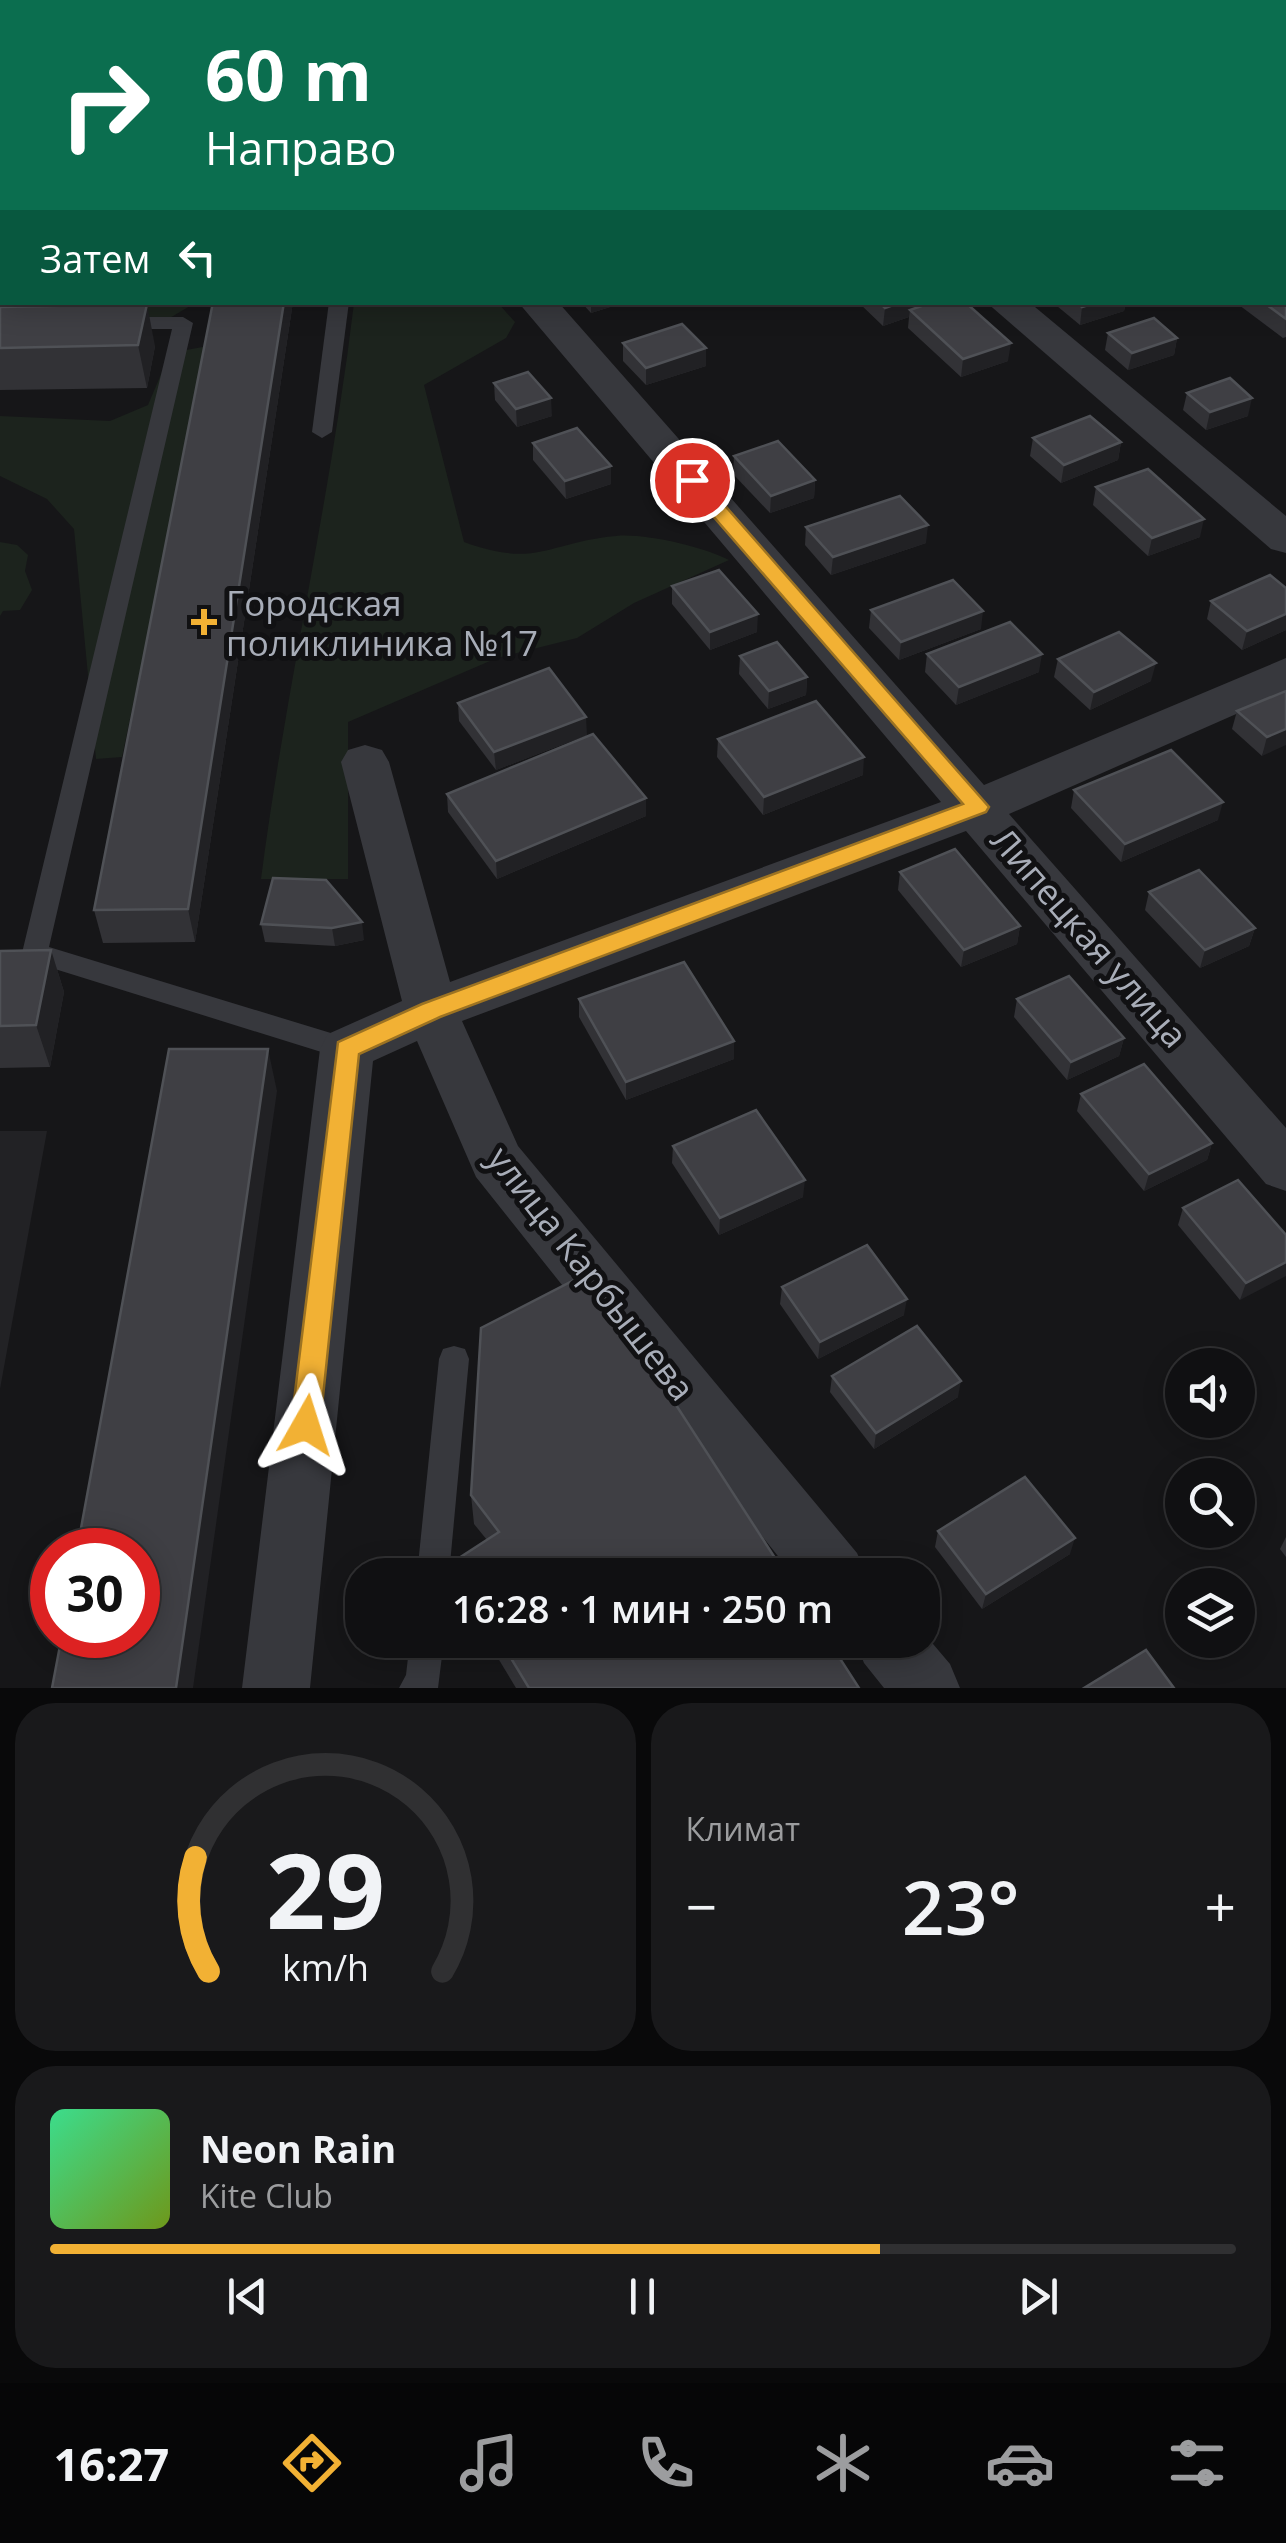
<!DOCTYPE html>
<html lang="ru">
<meta charset="utf-8">
<style>
:root{--surface:#101012;--page:#19191b;--text:#f1f3f6;--muted:#9c9d9f;--line:#303032;--accent:#f2b134}
body{margin:0;font-family:"Open Sans",sans-serif;background:var(--page);color:var(--text);height:100vh;display:flex;flex-direction:column;font-size:38px;white-space:nowrap}
*{box-sizing:border-box;margin:0}
p{font-size:32px;color:var(--muted)}
.icon{flex:none;width:55px;height:55px;fill:none;stroke:currentColor;stroke-width:2;stroke-linecap:round;stroke-linejoin:round}
.map{position:relative;height:1688px;overflow:hidden}
.side{display:flex;flex-direction:column;gap:15px;padding:15px;background:#09090a;flex:1}
.side>*{flex:none}
.banner{position:absolute;left:0px;top:0px;width:1288px;height:305px;box-shadow:0 5px 25px #0003,0 0 0 2px var(--line);background:#0b6e4f;color:#fff;overflow:hidden}
.fabs{position:absolute;left:1165px;top:1348px;display:grid;gap:20px}
.fabs a{display:grid;place-items:center;width:90px;height:90px;border-radius:50%;background:var(--surface);box-shadow:0 5px 25px #0003,0 0 0 2px var(--line);font-size:50px}
.speed{position:absolute;left:30px;top:1528px;display:flex;gap:20px;font-size:50px;font-weight:700;text-align:center}
.speed>*{display:grid;place-content:center;width:130px;height:130px;border-radius:50%;background:var(--surface);box-shadow:0 5px 25px #0003,0 0 0 2px var(--line);line-height:1}
.speed .limit{border:15px solid #d22;background:#fff;color:#111}
.pin{position:absolute;display:grid;place-items:center;width:85px;height:85px;color:#fff;margin:-42px;border:5px solid #fff;border-radius:50%;box-shadow:0 2px 10px #0007}
.me{position:absolute;width:110px;margin:-55px;rotate:6deg;stroke-linejoin:round;filter:drop-shadow(0 0 8px #0008)}
.turn{display:flex;align-items:center;gap:35px;height:210px;padding:0 40px;font-size:45px}
.turn .icon{width:130px;height:130px;stroke-width:2.5}
.turn b{display:block;font-size:70px;line-height:85px}
.then{display:flex;align-items:center;height:95px;padding:0 40px;background:#0003;gap:20px;font-size:38px}
.big{font-size:75px;font-weight:600;line-height:1.1}
.side .card{flex:1;display:flex;flex-direction:column;justify-content:center;gap:15px;min-width:0;padding:0 35px;border-radius:40px;background:var(--page)}
.side .dial{align-items:center;gap:0}
.dial svg{height:260px;overflow:visible;fill:none;stroke:var(--line);stroke-width:7;stroke-linecap:round;text-anchor:middle}
.dial text{fill:var(--text);stroke:none}
.song{display:flex;align-items:center;gap:30px}
.cover{width:120px;height:120px;border-radius:15px;background:linear-gradient(135deg,hsl(150 70% 55%),hsl(80 70% 35%))}
.played{height:10px;border-radius:5px;background:linear-gradient(90deg,var(--accent) 70%,var(--line) 70%)}
.keys{display:flex;justify-content:space-around;direction:ltr}
.heat{display:flex;justify-content:space-between;align-items:center;font-size:55px;direction:ltr}
.side .tiles{flex:1;display:grid;gap:15px;grid-template-columns:1fr 1fr}
.card:last-child{grid-column:span 2}
.trip{position:absolute;left:345px;top:1558px;width:595px;height:100px;border-radius:40px;background:var(--surface);box-shadow:0 5px 25px #0003,0 0 0 2px var(--line);font-weight:600;line-height:100px;text-align:center}
.menu{display:flex;height:160px;justify-content:space-around;align-items:center;background:#060607;color:var(--muted)}
.menu .icon{width:70px;height:70px}
.menu .on{color:var(--accent)}
.menu b{font-size:45px;color:var(--text)}
.map>svg:first-child{display:block}
</style>
<div class="map">
<svg width="1286" height="1688" viewBox="0 0 1286 1688">
<rect width="100%" height="100%" fill="#161618"/>
<polygon fill="#222225" points="0,1131 47,1131 0,1389"/>
<g fill="#1c231d">
<polygon points="2,238 2,302 195,303 136,338 0,335"/>
<path d="M 354,303 L 498,303 L 515,322 L 506,338 L 424,385 L 464,542 C 538,569 548,542 616,536 C 645,533 703,547 729,560 L 634,603 L 577,638 L 497,658 L 348,722 L 348,879 L 261,879 C 286,686 331,496 354,303 Z"/>
<polygon points="208,346 122,757 96,759 74,529 47,499 0,476 0,416 110,421 148,405 170,353"/>
<polygon points="0,542 17,545 28,555 25,571 32,590 20,610 3,611 0,616"/>
</g>
<g fill="none" stroke-linecap="round" stroke-linejoin="round">
<g fill="#37383d" fill-rule="evenodd">
<polygon points="329,302 349,302 332,432 322,438 312,432"/>
<polygon points="183,317 193,323 49,947 357,1041 361,1049 357,1057 347,1060 26,960 22,953 172,329 120,329 110,323 120,317"/>
<polygon points="454,1346 465,1349 469,1359 449,1575 417,1575 439,1359 443,1349"/>
<polygon points="410,1640 444,1640 438,1688 399,1688 406,1675"/>
</g>
<g fill="#37383d" fill-rule="evenodd">
<polygon points="238,0 280,0 281,2 240,2"/>
<polygon points="631,0 665,0 666,2 633,2"/>
<polygon points="1038,0 1073,0 1074,2 1040,2"/>
<polygon points="1285,148 1286,149 1286,171 1285,170"/>
<polygon points="518,302 558,302 984,785 1286,658 1286,692 1009,814 1286,1128 1286,1191 1266,1184 966,831 462,1021 518,1146 857,1553 867,1575 793,1575 476,1177 417,1041 373,1061 310,1688 242,1688 320,1049 328,1034 402,1001 341,762 348,750 365,745 382,750 389,762 450,982 941,802"/>
<polygon points="986,302 1029,302 1286,516 1286,553 1271,549"/>
<polygon points="922,1631 950,1664 960,1688 884,1688 864,1663 855,1640 922,1640"/>
</g>
</g>
<g fill="#323236">
<polygon points="700,0 764,0 764,2 702,2"/>
<polygon points="1123,0 1183,0 1180,2 1126,2"/>
<rect x="0" y="135" width="2" height="75"/>
<polygon points="1285,187 1286,337 1283,338 1235,302 1285,302"/>
<polygon points="213,302 293,302 195,942 103,943 94,910"/>
<polygon points="581,302 626,302 591,313"/>
<polygon points="858,302 965,302 1008,361 961,377 908,328 909,317 883,326"/>
<polygon points="1058,302 1126,302 1124,311 1080,325 1057,306"/>
<polygon points="0,307 155,346 147,388 0,390"/>
<polygon points="1108,333 1177,338 1174,355 1128,370 1105,350"/>
<polygon points="623,343 706,348 706,366 646,385 623,361"/>
<polygon points="494,383 552,416 517,427 495,400"/>
<polygon points="1187,393 1248,416 1206,430 1183,410"/>
<polygon points="1033,438 1121,442 1118,460 1061,483 1030,456"/>
<polygon points="533,443 611,466 611,484 566,499 533,460"/>
<polygon points="734,456 815,480 814,498 770,513 733,474"/>
<polygon points="1096,487 1200,537 1148,556 1093,505"/>
<polygon points="806,527 926,543 831,575 805,545"/>
<polygon points="672,586 757,632 710,650 672,604"/>
<polygon points="1286,588 1286,630 1242,650 1207,619 1211,601"/>
<polygon points="871,610 981,629 899,660 869,628"/>
<polygon points="927,654 1039,672 956,705 925,672"/>
<polygon points="740,656 807,677 806,695 768,709 739,674"/>
<polygon points="1058,659 1151,681 1090,710 1054,677"/>
<polygon points="1286,691 1262,756 1232,729 1237,711"/>
<polygon points="458,703 587,735 496,770 459,721"/>
<polygon points="718,739 863,775 763,815 717,757"/>
<polygon points="1074,790 1218,820 1121,862 1071,808"/>
<polygon points="447,794 646,798 646,816 497,879 448,812"/>
<polygon points="900,872 1020,926 1017,944 961,967 898,890"/>
<polygon points="326,880 364,940 335,946 265,942 261,924"/>
<polygon points="1149,892 1255,928 1249,946 1200,968 1145,910"/>
<polygon points="51,950 64,992 50,1067 0,1068 0,951"/>
<polygon points="579,999 734,1041 734,1059 626,1100 579,1017"/>
<polygon points="1017,999 1124,1038 1119,1056 1067,1080 1014,1017"/>
<polygon points="1081,1094 1212,1143 1207,1160 1144,1191 1077,1111"/>
<polygon points="673,1146 803,1197 719,1235 672,1163"/>
<polygon points="1183,1208 1286,1235 1240,1300 1178,1225"/>
<polygon points="782,1287 904,1315 818,1359 780,1304"/>
<polygon points="832,1376 958,1397 874,1449 830,1392"/>
<polygon points="471,1495 786,1575 455,1575 453,1562 487,1540 474,1524"/>
<polygon points="938,1531 1070,1554 982,1609 935,1547"/>
<polygon points="1286,1537 1286,1557 1280,1549"/>
<polygon points="487,1640 828,1640 859,1688 516,1688"/>
</g>
<g fill="#212124">
<polygon points="736,0 764,0 764,2 726,2"/>
<polygon points="1144,0 1183,0 1180,2 1143,2"/>
<polygon points="284,302 293,302 195,942 188,909"/>
<polygon points="591,302 626,302 591,313"/>
<polygon points="902,302 940,302 910,310 909,317 883,326 885,308"/>
<polygon points="1098,302 1126,302 1124,311 1080,325 1082,307"/>
<polygon points="147,304 155,346 147,388 138,345"/>
<polygon points="1177,338 1174,355 1128,370 1132,353"/>
<polygon points="1011,343 1008,361 961,377 963,359"/>
<polygon points="706,348 706,366 646,385 646,368"/>
<polygon points="551,398 552,416 517,427 516,409"/>
<polygon points="1252,398 1248,416 1206,430 1210,412"/>
<polygon points="1121,442 1118,460 1061,483 1064,465"/>
<polygon points="611,466 611,484 566,499 565,481"/>
<polygon points="815,480 814,498 770,513 771,496"/>
<polygon points="1204,519 1200,537 1148,556 1152,538"/>
<polygon points="928,525 926,543 831,575 833,557"/>
<polygon points="983,611 981,629 899,660 901,642"/>
<polygon points="758,614 757,632 710,650 710,632"/>
<polygon points="1286,614 1286,630 1242,650 1247,631"/>
<polygon points="1042,654 1039,672 956,705 959,687"/>
<polygon points="1156,663 1151,681 1090,710 1094,692"/>
<polygon points="807,677 806,695 768,709 769,691"/>
<polygon points="586,717 587,735 496,770 494,752"/>
<polygon points="1286,729 1286,745 1262,756 1267,737"/>
<polygon points="864,757 863,775 763,815 764,797"/>
<polygon points="646,798 646,816 497,879 496,861"/>
<polygon points="1223,802 1218,820 1121,862 1125,844"/>
<polygon points="362,922 364,940 335,946 332,928"/>
<polygon points="1020,926 1017,944 961,967 964,950"/>
<polygon points="1255,928 1249,946 1200,968 1205,950"/>
<polygon points="51,950 64,992 50,1067 36,1025"/>
<polygon points="1124,1038 1119,1056 1067,1080 1071,1062"/>
<polygon points="734,1041 734,1059 626,1100 626,1082"/>
<polygon points="268,1049 277,1091 193,1688 176,1688"/>
<polygon points="1212,1143 1207,1160 1144,1191 1149,1174"/>
<polygon points="805,1180 803,1197 719,1235 720,1218"/>
<polygon points="1286,1262 1286,1276 1240,1300 1246,1283"/>
<polygon points="907,1299 904,1315 818,1359 820,1342"/>
<polygon points="961,1381 958,1397 874,1449 876,1433"/>
<polygon points="1075,1538 1070,1554 982,1609 986,1594"/>
</g>
<g fill="#3f3f44" stroke="#4f5156" stroke-width="2.5">
<polygon points="563,0 607,0 610,2 566,2"/>
<rect x="0" y="135" width="2" height="34"/>
<polygon points="1285,187 1286,188 1286,244 1285,243"/>
<polygon points="1286,262 1286,319 1263,302 1285,302"/>
<polygon points="213,302 284,302 188,909 94,910"/>
<polygon points="879,302 902,302 885,308"/>
<polygon points="933,302 965,302 1011,343 963,359 910,310"/>
<polygon points="1077,302 1098,302 1082,307"/>
<polygon points="147,304 138,345 0,348 0,307"/>
<polygon points="1154,318 1177,338 1132,353 1108,333"/>
<polygon points="682,324 706,348 646,368 623,343"/>
<polygon points="528,372 551,398 516,409 494,383"/>
<polygon points="1230,378 1252,398 1210,412 1187,393"/>
<polygon points="1090,416 1121,442 1064,465 1033,438"/>
<polygon points="577,428 611,466 565,481 533,443"/>
<polygon points="778,441 815,480 771,496 734,456"/>
<polygon points="1148,469 1204,519 1152,538 1096,487"/>
<polygon points="900,496 928,525 833,557 806,527"/>
<polygon points="719,570 758,614 710,632 672,586"/>
<polygon points="1270,575 1286,588 1286,614 1247,631 1211,601"/>
<polygon points="953,580 983,611 901,642 871,610"/>
<polygon points="1010,622 1042,654 959,687 927,654"/>
<polygon points="1119,632 1156,663 1094,692 1058,659"/>
<polygon points="777,642 807,677 769,691 740,656"/>
<polygon points="549,668 586,717 494,752 458,703"/>
<polygon points="1286,691 1286,729 1267,737 1237,711"/>
<polygon points="816,701 864,757 764,797 718,739"/>
<polygon points="593,734 646,798 496,861 447,794"/>
<polygon points="1171,750 1223,802 1125,844 1074,790"/>
<polygon points="955,849 1020,926 964,950 900,872"/>
<polygon points="1199,870 1255,928 1205,950 1149,892"/>
<polygon points="273,878 326,880 362,922 332,928 261,924"/>
<polygon points="51,950 36,1025 0,1026 0,951"/>
<polygon points="684,962 734,1041 626,1082 579,999"/>
<polygon points="1069,976 1124,1038 1071,1062 1017,999"/>
<polygon points="169,1049 268,1049 176,1688 52,1688 62,1635 138,1635 138,1550 77,1550"/>
<polygon points="1144,1064 1212,1143 1149,1174 1081,1094"/>
<polygon points="756,1110 805,1180 720,1218 673,1146"/>
<polygon points="1238,1180 1286,1235 1286,1262 1246,1283 1183,1208"/>
<polygon points="867,1245 907,1299 820,1342 782,1287"/>
<polygon points="590,1272 786,1575 461,1575 453,1562 499,1532 471,1495 481,1328"/>
<polygon points="917,1326 961,1381 876,1433 832,1376"/>
<polygon points="1025,1477 1075,1538 986,1594 938,1531"/>
<polygon points="500,1640 828,1640 859,1688 529,1688"/>
<polygon points="1146,1650 1174,1688 1084,1688"/>
</g>
<polygon fill="#f2b134" stroke="#9d7322" stroke-width="2.5" points="692,475 699,476 989,807 986,812 440,1017 359,1054 320,1425 315,1434 306,1438 296,1434 291,1425 338,1042 422,1004 963,804 686,485 686,476"/>
<path fill="#f2b134" stroke="#111113" stroke-width="4" d="M199 607h10v10h10v10h-10v10h-10v-10h-10v-10h10z"/>
<g text-anchor="middle" dominant-baseline="central" stroke-width="10" stroke-linejoin="round" paint-order="stroke">
<g font-size="35" fill="#a8adb8" stroke="#111113" text-anchor="start">
<text x="226" y="602">Городская<tspan x="226" dy="40">поликлиника №17</tspan></text>
</g>
<g font-size="35" fill="#a8adb8" stroke="#111113">
<text transform="translate(1090 937) rotate(49)">Липецкая улица</text>
<text transform="translate(592 1273) rotate(52)">улица Карбышева</text>
</g>
</g>
</svg>
<div class="fabs">
<a><svg class="icon" aria-label="sound" viewBox="0 0 24 24"><path d="M4 9h4l5-4v14l-5-4H4zM17 9q2 3 0 6"/></svg></a>
<a><svg class="icon" aria-label="search" viewBox="0 0 24 24"><circle cx="10" cy="10" r="6"/><path d="M15 15l6 6"/></svg></a>
<a><svg class="icon" aria-label="layers" viewBox="0 0 24 24"><path d="M12 4l9 5-9 5-9-5zM3 14l9 5 9-5"/></svg></a>
</div>
<div class="speed"><div class="limit">30</div></div>
<div class="pin" style="left:692px;top:480px;background:#d93025"><svg class="icon" aria-label="arrive" viewBox="0 0 24 24"><path d="M6 21V4h12l-3 4 3 4H6"/></svg></div>
<svg class="me" style="left:306px;top:1425px" viewBox="-20 -20 40 40"><path d="M0-17L14 15 0 8-14 15z" fill="#f2b134" stroke="#fff" stroke-width="4"/></svg>
<div class="trip">16:28 · 1 мин · 250 m</div>
<div class="banner">
<div class="turn"><svg class="icon" aria-label="right" viewBox="0 0 24 24"><path d="M7 20v-9h11M14 6l5 5-5 5"/></svg><div><b>60 m</b>Направо</div></div>
<div class="then">Затем<svg class="icon" aria-label="left" viewBox="0 0 24 24"><path d="M17 20v-9H6M10 6l-5 5 5 5"/></svg></div>
</div>
</div>
<section class="side">
<div class="tiles">
<div class="card dial"><svg viewBox="0 0 100 80">
<path d="M14 69A42 42 0 1 1 86 69"/>
<path d="M14 69A42 42 0 0 1 10 34" stroke="#f2b134"/>
<text x="50" y="56" font-size="32" font-weight="700">29</text>
<text x="50" y="72" font-size="11">km/h</text>
</svg></div>
<div class="card"><p>Климат</p>
<div class="heat"><a>−</a><b class="big">23°</b><a>+</a></div>
</div>
<div class="card">
<div class="song"><i class="cover"></i><div><b>Neon Rain</b><p>Kite Club</p></div></div>
<div class="played"></div>
<div class="keys"><svg class="icon" aria-label="previous" viewBox="0 0 24 24"><path d="M18 5L8 12l10 7zM5 5v14"/></svg><svg class="icon" aria-label="pause" viewBox="0 0 24 24"><path d="M8 5v14M16 5v14"/></svg><svg class="icon" aria-label="next" viewBox="0 0 24 24"><path d="M6 5l10 7-10 7zM19 5v14"/></svg></div>
</div>
</div>
</section>
<nav class="menu">
<b>16:27</b>
<svg class="icon on" aria-label="directions" viewBox="0 0 24 24"><path d="M12 3l9 9-9 9-9-9zM9 14v-3h6M13 9l2 2-2 2"/></svg>
<svg class="icon" aria-label="music" viewBox="0 0 24 24"><path d="M9 18V5l10-2v13"/><circle cx="6" cy="18" r="3"/><circle cx="16" cy="16" r="3"/></svg>
<svg class="icon" aria-label="phone" viewBox="0 0 24 24"><path d="M5 4h4l2 5-3 2q2 4 5 5l2-3 5 2v4C11 20 4 13 5 4z"/></svg>
<svg class="icon" aria-label="climate" viewBox="0 0 24 24"><path d="M12 3v18M4 7l16 10M4 17L20 7"/></svg>
<svg class="icon" aria-label="car" viewBox="0 0 24 24"><path d="M5 17H2v-5l4-1 3-4h7l3 4 3 1v5h-3M9 17h6M6 11h13"/><circle cx="7" cy="17" r="2"/><circle cx="17" cy="17" r="2"/></svg>
<svg class="icon" aria-label="filters" viewBox="0 0 24 24"><path d="M4 7h16M4 17h16"/><circle cx="9" cy="7" r="2"/><circle cx="15" cy="17" r="2"/></svg>
</nav>
